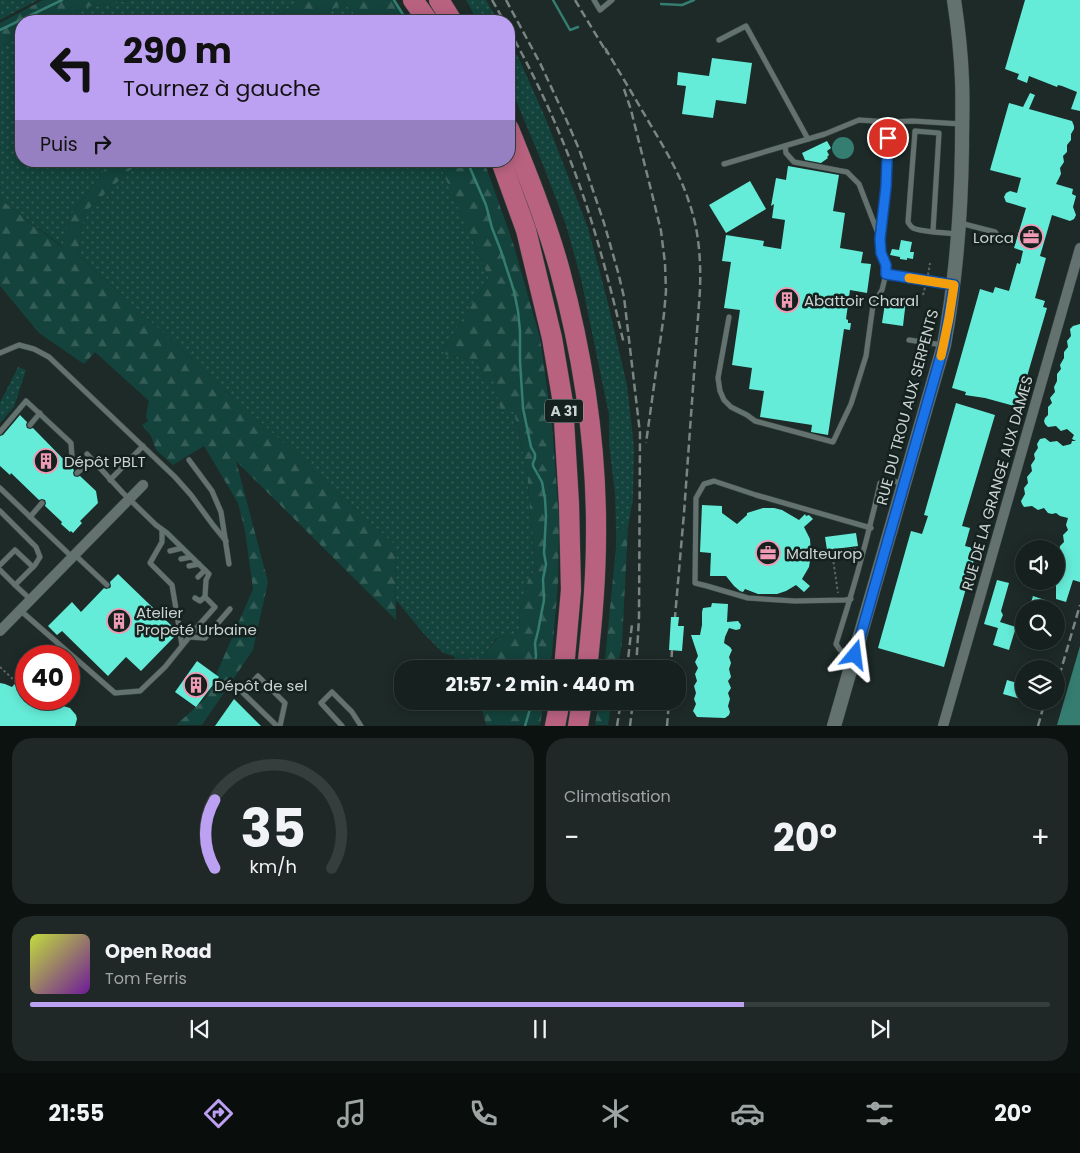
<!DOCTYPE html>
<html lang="fr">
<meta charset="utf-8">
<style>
:root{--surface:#16201e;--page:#1f2827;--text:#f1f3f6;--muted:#9ea3a4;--line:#353e3c;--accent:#bca0f2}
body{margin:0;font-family:Poppins,sans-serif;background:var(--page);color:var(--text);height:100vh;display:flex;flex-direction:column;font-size:19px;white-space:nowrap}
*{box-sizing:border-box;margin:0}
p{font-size:16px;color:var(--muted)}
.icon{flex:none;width:28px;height:28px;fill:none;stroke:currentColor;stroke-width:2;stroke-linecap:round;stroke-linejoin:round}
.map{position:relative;height:726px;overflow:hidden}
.details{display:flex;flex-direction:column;gap:12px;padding:12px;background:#0c1210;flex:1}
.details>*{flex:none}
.guide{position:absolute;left:15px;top:15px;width:500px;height:152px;border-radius:20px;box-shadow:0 2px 12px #0003,0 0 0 1px var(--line);background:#bca0f2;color:#111;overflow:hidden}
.buttons{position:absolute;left:1015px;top:540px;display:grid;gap:10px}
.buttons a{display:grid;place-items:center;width:50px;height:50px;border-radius:50%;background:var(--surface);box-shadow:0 2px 12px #0003,0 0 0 1px var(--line);font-size:25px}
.speed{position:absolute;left:15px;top:645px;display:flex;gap:10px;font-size:25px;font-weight:700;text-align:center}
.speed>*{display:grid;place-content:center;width:65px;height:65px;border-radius:50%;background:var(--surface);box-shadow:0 2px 12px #0003,0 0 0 1px var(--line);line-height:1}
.speed .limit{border:8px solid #d22;background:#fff;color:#111}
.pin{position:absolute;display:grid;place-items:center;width:42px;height:42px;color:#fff;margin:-21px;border:2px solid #fff;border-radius:50%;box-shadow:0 1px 5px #0007}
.me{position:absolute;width:55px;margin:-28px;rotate:16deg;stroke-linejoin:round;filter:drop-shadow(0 0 4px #0008)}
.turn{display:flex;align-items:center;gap:18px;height:105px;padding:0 25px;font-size:22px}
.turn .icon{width:65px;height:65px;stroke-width:2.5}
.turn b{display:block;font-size:35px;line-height:42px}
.then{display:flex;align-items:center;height:48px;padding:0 25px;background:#0003;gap:10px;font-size:19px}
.big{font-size:38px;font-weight:700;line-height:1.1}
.details .card{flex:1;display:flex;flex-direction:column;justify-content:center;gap:8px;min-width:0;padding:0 18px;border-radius:20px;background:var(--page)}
.details .dial{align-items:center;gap:0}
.dial svg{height:130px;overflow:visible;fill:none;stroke:var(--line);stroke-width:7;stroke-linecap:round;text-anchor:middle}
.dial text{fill:var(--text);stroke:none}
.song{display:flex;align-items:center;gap:15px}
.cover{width:60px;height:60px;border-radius:8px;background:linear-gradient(135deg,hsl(70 70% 55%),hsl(280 70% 35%))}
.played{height:5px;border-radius:2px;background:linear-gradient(90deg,var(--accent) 70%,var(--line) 70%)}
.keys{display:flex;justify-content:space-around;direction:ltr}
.heat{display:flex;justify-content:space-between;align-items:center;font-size:28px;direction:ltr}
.details .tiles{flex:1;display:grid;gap:12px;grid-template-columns:1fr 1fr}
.card:last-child{grid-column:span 2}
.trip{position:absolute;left:394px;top:660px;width:292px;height:50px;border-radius:20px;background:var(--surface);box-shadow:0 2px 12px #0003,0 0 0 1px var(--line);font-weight:700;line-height:50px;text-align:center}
.tab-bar{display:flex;height:80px;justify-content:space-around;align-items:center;background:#090d0c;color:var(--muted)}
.tab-bar .icon{width:35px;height:35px}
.tab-bar .current{color:var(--accent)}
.tab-bar b{font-size:22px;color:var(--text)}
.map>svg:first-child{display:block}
</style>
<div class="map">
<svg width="1080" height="726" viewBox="0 0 1080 726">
<defs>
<pattern id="grass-dots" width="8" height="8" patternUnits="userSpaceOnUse" patternTransform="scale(1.25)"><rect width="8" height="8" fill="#13433c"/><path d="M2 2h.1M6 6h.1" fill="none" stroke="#345d57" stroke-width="1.8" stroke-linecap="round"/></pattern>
<pattern id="forest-firs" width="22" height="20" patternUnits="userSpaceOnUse" patternTransform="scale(1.25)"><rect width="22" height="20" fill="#13433c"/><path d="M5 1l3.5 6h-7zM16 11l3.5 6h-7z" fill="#345d57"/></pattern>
</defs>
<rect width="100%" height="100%" fill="#1d2a28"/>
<g fill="url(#grass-dots)">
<polygon points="0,0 38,0 0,20"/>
<polygon points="131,0 302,0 267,21 55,21 86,7 129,1"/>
<polygon points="466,0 486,0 498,21 478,21"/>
<polygon points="344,3 362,21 312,21"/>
<polygon points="21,37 21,161 111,161 70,216 63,247 0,199 0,47"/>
<polygon points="509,40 520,61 545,117 568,176 588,228 607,299 627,385 634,447 633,499 628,527 616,529 615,494 609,444 609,415 581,279 566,225 543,165 509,84"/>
<polygon points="140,161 438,161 489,278 442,351 447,355 479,361 484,380 494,380 501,412 514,412 527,471 535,570 528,580 519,612 520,628 514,636 497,637 480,661 463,655 455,657 442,652 424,634 396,600 395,545 78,255 84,213"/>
<polygon points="18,367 26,370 14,407 0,423 0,402 4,395"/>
</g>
<g fill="url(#forest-firs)">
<polygon points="43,0 131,0 129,1 86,7 55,21 21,21 21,37 0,47 0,23"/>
<polygon points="302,0 395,0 409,21 362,21 344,3 312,21 267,21"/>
<polygon points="111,161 140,161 84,213 78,255 395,545 396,620 236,461 268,582 253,650 202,725 176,725 206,698 253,589 245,531 238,503 204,446 173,465 156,450 151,436 142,425 148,421 146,416 149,401 95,352 84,364 39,333 0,286 0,199 62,247 70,216"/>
<polygon points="438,161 484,161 513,243 540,338 552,424 559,519 558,583 552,654 549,669 452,669 455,657 463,655 480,661 498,637 514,635 520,628 519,612 528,580 535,570 527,471 514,412 501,412 494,381 484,380 479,361 447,355 442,351 489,278"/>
<polygon points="628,527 622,644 617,669 604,669 616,547 616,529"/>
<polygon points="480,701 544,701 540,725 486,725"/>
<polygon points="599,701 612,701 608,725 595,725"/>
</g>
<g fill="#357c71">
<circle cx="843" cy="148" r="11"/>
<polygon points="1080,646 1080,725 1057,725"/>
</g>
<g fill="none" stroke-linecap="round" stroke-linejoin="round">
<g stroke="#357c71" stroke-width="2.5">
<polyline points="394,0 407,21"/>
<polyline points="553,0 570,30 578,27"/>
<polyline points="661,4 682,5 694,0"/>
<polyline points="0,30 62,0"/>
<polyline points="467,161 486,205 492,228 501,251 514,291 518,311 520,331 520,361 523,408 531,447 535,454 535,458 533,463 533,466 542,482 545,499 546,516 544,553 546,564 543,579 544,600 538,631 535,643 536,656 534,669"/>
<polyline points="525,726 530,709 530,701"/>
</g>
</g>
<g fill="#65ecd8">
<polygon points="1025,0 1080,0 1080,111 1071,109 1077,92 1062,86 1058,85 1057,87 1029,76 1027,83 1017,79 1019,74 1005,69"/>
<polygon points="712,58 752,63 746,104 716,100 713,118 682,114 686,86 677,85 678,72 709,76"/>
<polygon points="1030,93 1035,95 1029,109 1072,121 1074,126 1074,129 1071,134 1071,140 1067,145 1067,152 1063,156 1064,162 1060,168 1061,174 1056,184 1073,189 1072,194 1076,196 1073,207 1076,215 1074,219 1070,221 1052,215 1040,256 1046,258 1035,298 1045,301 1043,307 1047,308 1018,407 985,398 965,395 966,392 952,388 980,289 993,293 995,287 1009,291 1017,263 1020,264 1023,251 1014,248 1026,208 1006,202 1004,197 1006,193 1010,191 1017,193 1021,178 990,170 1009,103 1023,107"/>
<polygon points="827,141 831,148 827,151 829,155 827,157 828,158 821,163 805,160 802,153"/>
<polygon points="788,166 839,175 833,211 845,213 840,248 863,252 861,263 871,264 867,293 850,290 846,319 848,320 848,323 851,323 850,330 844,329 828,435 811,432 812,425 760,417 764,391 749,389 752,368 732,365 740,310 724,308 731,262 722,261 726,235 764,241 763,246 781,249 785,220 772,218 774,204 771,206 776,178 786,180"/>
<polygon points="750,181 766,209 726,233 709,205"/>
<polygon points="901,240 912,242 910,252 914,252 913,259 907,258 907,260 900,259 900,257 890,255 892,249 899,250"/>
<polygon points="886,297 906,300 903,326 882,323"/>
<polygon points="1080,324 1080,582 1073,580 1066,602 1056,599 1056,553 1059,554 1060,546 1064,542 1063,535 1068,530 1066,525 1068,518 1060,516 1056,513 1052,514 1048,513 1044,508 1038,510 1032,506 1024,507 1022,504 1021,501 1025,494 1024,488 1028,483 1027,477 1032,471 1031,465 1035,459 1034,454 1038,448 1037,444 1040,439 1045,438 1050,442 1057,441 1063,446 1071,444 1072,441 1076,441 1072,439 1074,435 1067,429 1061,431 1056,426 1048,427 1045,424 1044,421 1045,418 1048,415 1048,407 1052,403 1050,398 1055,392 1054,387 1057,381 1057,374 1061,369 1060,365 1064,358 1064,352 1068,347 1067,341 1071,336 1070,329 1073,326"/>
<polygon points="956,403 995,415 962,526 970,528 965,546 977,549 944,667 878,648 911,531 922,534 928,516 924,515"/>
<polygon points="20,415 27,422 26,425 27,428 30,429 33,428 74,470 73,473 74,476 77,477 80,476 96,491 98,503 80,521 82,523 73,533 71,531 70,532 61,524 62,522 45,506 46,503 45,500 42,499 39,500 11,473 10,475 0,466 0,436 3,435"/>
<polygon points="702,505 722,506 722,513 737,524 747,515 747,513 763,508 774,508 782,510 799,520 805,514 806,516 809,515 813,519 804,527 810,539 811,555 809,567 802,579 810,586 804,592 796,585 786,591 777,594 758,594 745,589 743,592 740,591 734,586 726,576 710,576 711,553 700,552"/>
<polygon points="856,533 858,546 827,550 825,537"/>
<polygon points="118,574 175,629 176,635 141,671 126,657 108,676 62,631 57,635 48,626 72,602 81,612 104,588 106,589 110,588 111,586 110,582"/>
<polygon points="997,580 1009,583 1001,611 1003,615 1000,622 1016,627 1009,650 993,645 998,628 984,624"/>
<polygon points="1033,596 1045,600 1043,609 1029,609"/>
<polygon points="712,603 728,604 727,622 738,621 741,625 740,629 736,630 729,628 725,637 724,643 730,647 732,650 729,657 731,663 729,669 731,677 728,681 731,688 728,693 730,699 728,706 730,712 729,715 725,718 697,717 693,711 696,704 694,699 696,693 694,686 697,681 695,674 698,668 695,662 698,656 691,635 700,635 702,625 702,612 703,608 711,607"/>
<polygon points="671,617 679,617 678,626 684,626 682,651 669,650"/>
<polygon points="21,660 26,665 26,699 43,699 55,710 63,706 70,708 76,715 77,719 75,726 0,726 0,683 5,684 12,687 20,678 18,670"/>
<polygon points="197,661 219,677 196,707 175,692"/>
<polygon points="1007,680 1024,685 1024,700 1003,694"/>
<polygon points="234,699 261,726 215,726"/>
</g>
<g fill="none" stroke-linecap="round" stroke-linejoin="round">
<defs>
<g id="service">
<polyline points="594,0 600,10 612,0"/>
<polyline points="719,40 746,26 808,139"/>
<polyline points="889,122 913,121 961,124"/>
<polyline points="785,146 786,153 794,162 847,172 859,184 879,236"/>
<polyline points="724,164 825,134 859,120 889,122 886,187 880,239 881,253 886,265 886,274 882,290 873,305 866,356 851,404 833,442 755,421 747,415 731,407 724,400 720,391 718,378 729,317"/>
<polyline points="960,223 995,232 1003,241"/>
<path d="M 933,231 L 939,133 L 915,131 L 908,222 C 910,225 910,226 913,228 C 920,232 949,233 958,234"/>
<polyline points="886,274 952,285"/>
<polyline points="909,340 943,345"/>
<polyline points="0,353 19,345 34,349 49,357 175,477 191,495 213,525 226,541"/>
<polyline points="30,425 40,413"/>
<polyline points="0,432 26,401 71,443 72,457"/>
<polyline points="189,460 212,491 221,512 229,564"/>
<polyline points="77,473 92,460"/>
<polyline points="110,480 143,446"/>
<polyline points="0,488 72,557"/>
<polyline points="0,511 36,547 40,557 35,565 15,585 31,600"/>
<polyline points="30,517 42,503"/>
<polyline points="162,530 162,542 150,563 172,585 182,645"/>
<polyline points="170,551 182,548"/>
<polyline points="75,555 107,585"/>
<polyline points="181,559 191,557"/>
<polyline points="0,565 15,550 33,567"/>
<polyline points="189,566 199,564"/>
<polyline points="0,570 15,585"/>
<polyline points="198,577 205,570"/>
<polyline points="195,598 200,601 205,597"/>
<polyline points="851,599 845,600 795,601 748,598 707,586 695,583 696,498 704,484 714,481 756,495 871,528"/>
<polyline points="21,611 115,693 140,691 165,667 199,625 215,607 205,597 206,580 209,574 167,533 156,525 123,493 87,454"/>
<polyline points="189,637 205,638 230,609"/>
<path d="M 854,655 L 840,650 L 836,644 C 853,591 868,538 880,483 C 888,478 896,482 904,484"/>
<polyline points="277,726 243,693 258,676 285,703 280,726"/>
<polyline points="342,726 321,703 332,692 352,712 361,726"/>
</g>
<g id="minor">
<polyline points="0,631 143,485"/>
<polyline points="943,726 1080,248"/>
</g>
<path id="tertiary" d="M 834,726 L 944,345 C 956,280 961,215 962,148 C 962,125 963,102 962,80 C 961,53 958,26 954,0"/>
<g id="motorway">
<polyline points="413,0 428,21"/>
<polyline points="439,0 452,21"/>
<path d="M 509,129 C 528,176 547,223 560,271 C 583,356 597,449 596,537 C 596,581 592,625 587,669"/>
<polyline points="501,161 526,230 552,338 563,403 569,504 571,590 564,669"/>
<polyline points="555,726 560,701"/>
<polyline points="578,726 582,701"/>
</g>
</defs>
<use href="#service" stroke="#3a4543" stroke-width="6"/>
<use href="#minor" stroke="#3a4543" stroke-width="11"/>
<use href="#tertiary" stroke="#3a4543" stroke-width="15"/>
<use href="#motorway" stroke="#3a4543" stroke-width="21"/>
<g stroke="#5b6664" stroke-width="2" stroke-dasharray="2.5 2.5" stroke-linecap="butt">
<polyline points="928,275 930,263"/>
<polyline points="923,295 925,287"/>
<polyline points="832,552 838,593"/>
<polyline points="819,555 854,549 856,549"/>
<polyline points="0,667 16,682"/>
</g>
<use href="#service" stroke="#63726f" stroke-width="5"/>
<use href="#minor" stroke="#63726f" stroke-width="10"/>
<use href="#tertiary" stroke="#63726f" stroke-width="14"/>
<use href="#motorway" stroke="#b96280" stroke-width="20"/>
<g stroke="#7a8482" stroke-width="2.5" stroke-dasharray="8 4" stroke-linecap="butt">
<polyline points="492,0 504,21"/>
<polyline points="506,0 540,63 566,119 579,149 604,223 618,272 624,297 640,433 639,618 636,669"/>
<polyline points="575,0 607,53"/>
<path d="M 509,30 C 540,85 566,144 586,204 C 601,250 613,297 624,344"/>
<path d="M 605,48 C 620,73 635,98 650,124 C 665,149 680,174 689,202 C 699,230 701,260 700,290 L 684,513 L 675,617"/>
<polyline points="624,89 631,110 654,202 661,231 665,263 666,291 664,314 646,443"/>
<polyline points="627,669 632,624"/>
<polyline points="671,669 672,650"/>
<polyline points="1056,687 1080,605"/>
<polyline points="617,726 621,701"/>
<polyline points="630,726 633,701"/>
<polyline points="667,726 669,701"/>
<polyline points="1038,726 1045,701"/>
</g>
</g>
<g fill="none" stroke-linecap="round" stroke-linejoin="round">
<defs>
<polyline id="route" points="855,655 944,345 954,285 886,274 886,265 881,253 880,239 886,187 888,138"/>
</defs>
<use href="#route" stroke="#114b97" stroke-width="12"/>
<use href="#route" stroke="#1a73e8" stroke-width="9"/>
<polyline stroke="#f59e0b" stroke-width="9" points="909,278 954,285 949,318 941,356"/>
</g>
<defs>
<symbol id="office-ring" viewBox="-11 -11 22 22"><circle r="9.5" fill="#14211e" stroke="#f09ab5" stroke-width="1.5"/><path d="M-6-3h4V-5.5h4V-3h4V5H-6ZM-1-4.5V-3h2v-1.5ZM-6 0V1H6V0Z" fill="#f09ab5"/></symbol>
<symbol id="building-ring" viewBox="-11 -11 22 22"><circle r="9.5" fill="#14211e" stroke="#f09ab5" stroke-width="1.5"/><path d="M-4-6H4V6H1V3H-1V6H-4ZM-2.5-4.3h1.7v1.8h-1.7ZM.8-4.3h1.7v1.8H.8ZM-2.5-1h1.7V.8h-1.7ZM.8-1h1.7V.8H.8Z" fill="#f09ab5"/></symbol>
</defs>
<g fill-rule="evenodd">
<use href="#office-ring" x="1017" y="223" width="28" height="28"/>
<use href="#building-ring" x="773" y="286" width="28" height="28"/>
<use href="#building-ring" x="32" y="447" width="28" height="28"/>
<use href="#office-ring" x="754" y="539" width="28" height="28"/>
<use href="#building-ring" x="105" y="607" width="28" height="28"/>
<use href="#building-ring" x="182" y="671" width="28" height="28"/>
</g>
<g text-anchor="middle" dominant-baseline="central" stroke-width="5" stroke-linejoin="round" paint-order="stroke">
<rect fill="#14211e" stroke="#959e9c" stroke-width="1" x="545" y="399.5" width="38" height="23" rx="4"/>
<g font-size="14" font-weight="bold" fill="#ccd4d2">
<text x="564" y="411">A 31</text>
</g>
<g font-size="15" fill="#ccd4d2" stroke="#14211e" text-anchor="start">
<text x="1014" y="237" text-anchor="end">Lorca</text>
<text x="804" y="300">Abattoir Charal</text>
<text x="64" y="461">Dépôt PBLT</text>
<text x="786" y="553">Malteurop</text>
<text x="136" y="612">Atelier<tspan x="136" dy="17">Propeté Urbaine</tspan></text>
<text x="214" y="685">Dépôt de sel</text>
</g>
<g font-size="15" fill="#ccd4d2" stroke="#14211e">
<text transform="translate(907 407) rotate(-75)">RUE DU TROU AUX SERPENTS</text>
<text transform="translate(997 483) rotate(-74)">RUE DE LA GRANGE AUX DAMES</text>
</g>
</g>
</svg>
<div class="buttons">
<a><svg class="icon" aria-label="sound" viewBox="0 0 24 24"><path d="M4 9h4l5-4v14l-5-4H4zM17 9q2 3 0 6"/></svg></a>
<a><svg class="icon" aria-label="search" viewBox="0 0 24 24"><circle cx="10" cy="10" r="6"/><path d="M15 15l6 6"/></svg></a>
<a><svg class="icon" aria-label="layers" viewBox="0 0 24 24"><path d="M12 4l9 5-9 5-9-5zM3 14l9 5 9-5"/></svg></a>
</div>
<div class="speed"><div class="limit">40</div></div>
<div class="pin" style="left:888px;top:138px;background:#d93025"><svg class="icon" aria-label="arrive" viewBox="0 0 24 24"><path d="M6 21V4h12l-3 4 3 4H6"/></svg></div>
<svg class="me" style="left:855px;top:655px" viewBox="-20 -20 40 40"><path d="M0-17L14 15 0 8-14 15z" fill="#1a73e8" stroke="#fff" stroke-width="4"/></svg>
<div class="trip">21:57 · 2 min · 440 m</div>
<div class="guide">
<div class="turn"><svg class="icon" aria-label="left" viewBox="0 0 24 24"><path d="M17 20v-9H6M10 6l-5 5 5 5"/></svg><div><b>290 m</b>Tournez à gauche</div></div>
<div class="then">Puis<svg class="icon" aria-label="right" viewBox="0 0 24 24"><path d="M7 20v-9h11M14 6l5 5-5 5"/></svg></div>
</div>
</div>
<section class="details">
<div class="tiles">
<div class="card dial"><svg viewBox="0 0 100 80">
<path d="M14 69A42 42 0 1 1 86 69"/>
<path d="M14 69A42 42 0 0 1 14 27" stroke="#bca0f2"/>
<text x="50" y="56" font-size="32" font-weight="700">35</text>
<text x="50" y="72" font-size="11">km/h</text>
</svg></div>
<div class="card"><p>Climatisation</p>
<div class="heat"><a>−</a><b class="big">20°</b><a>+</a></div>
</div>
<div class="card">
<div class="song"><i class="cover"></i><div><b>Open Road</b><p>Tom Ferris</p></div></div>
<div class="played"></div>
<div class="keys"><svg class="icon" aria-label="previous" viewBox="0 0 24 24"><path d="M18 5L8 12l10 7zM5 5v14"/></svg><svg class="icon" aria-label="pause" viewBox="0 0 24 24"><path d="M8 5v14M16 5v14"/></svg><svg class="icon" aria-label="next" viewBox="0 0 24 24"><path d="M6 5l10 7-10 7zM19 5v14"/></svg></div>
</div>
</div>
</section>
<nav class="tab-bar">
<b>21:55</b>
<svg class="icon current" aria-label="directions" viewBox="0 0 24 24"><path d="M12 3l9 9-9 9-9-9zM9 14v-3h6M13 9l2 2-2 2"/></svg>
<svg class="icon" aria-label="music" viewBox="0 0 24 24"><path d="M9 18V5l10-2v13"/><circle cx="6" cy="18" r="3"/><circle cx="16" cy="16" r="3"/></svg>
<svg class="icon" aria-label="phone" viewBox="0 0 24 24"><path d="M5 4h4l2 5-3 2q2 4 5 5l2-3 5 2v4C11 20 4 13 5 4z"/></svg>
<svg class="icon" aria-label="climate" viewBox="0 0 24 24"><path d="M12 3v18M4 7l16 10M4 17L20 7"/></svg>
<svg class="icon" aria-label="car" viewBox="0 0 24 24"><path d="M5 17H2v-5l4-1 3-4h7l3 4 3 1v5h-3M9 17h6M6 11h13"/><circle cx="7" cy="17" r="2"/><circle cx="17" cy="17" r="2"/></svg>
<svg class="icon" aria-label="filters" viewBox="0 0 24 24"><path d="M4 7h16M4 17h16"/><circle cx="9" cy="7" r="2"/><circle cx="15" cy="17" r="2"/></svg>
<b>20°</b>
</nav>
